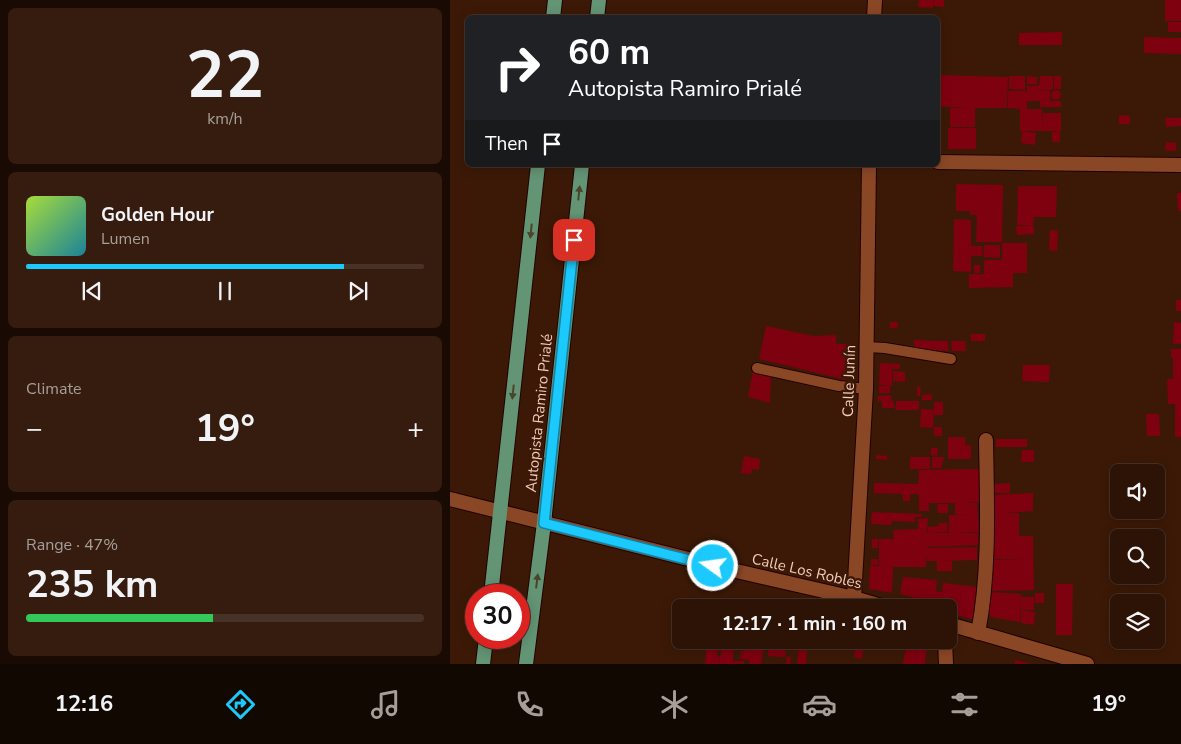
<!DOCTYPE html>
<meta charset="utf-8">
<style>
:root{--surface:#2d1305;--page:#351c0f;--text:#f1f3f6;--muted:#a79e9a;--line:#483227;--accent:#1bc9fc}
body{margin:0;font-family:"Nunito Sans",sans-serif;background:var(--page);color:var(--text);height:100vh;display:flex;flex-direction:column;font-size:19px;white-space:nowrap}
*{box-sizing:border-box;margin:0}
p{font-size:16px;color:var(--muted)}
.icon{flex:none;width:28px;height:28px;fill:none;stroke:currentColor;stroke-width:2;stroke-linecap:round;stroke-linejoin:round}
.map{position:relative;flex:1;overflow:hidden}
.drawer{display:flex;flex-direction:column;gap:8px;padding:8px;background:#190a03;width:450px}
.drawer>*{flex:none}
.top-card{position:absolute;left:15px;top:15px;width:475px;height:152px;border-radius:8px;box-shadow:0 2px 12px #0003,0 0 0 1px var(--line);background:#202124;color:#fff;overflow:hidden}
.fabs{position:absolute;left:660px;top:464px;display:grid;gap:10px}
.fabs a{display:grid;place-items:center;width:55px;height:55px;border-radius:8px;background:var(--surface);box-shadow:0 2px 12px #0003,0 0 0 1px var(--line);font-size:25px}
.speed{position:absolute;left:15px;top:584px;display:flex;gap:10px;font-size:25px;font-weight:700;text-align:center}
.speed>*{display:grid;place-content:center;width:65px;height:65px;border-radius:50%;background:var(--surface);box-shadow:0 2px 12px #0003,0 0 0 1px var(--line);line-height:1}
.speed .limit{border:8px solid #d22;background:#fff;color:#111}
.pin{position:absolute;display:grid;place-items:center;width:42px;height:42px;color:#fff;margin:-21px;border-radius:10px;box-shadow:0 2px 8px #0006}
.me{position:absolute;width:55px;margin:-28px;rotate:284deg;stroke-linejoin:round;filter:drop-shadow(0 0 4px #0008)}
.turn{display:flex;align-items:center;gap:18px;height:105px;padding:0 20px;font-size:22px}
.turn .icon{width:65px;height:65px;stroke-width:2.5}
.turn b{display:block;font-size:35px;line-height:42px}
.then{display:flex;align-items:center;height:48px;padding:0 20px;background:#0003;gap:10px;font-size:19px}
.big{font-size:38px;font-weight:700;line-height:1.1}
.drawer .tile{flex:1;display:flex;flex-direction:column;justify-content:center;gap:8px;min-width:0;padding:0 18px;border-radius:8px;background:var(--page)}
.drawer .dial{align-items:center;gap:0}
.dial b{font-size:65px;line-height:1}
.song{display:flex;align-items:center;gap:15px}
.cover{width:60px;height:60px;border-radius:8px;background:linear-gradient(135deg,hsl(80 70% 55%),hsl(190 70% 35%))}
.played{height:5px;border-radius:2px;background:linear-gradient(90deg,var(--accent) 80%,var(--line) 80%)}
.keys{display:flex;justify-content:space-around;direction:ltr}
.heat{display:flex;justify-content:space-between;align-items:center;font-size:28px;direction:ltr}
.charge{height:8px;border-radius:4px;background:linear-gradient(90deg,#34c759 47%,var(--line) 0)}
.trip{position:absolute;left:222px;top:599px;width:285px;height:50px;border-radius:8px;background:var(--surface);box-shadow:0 2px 12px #0003,0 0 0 1px var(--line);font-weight:700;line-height:50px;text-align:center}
.menu{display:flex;height:80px;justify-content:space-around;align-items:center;background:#120802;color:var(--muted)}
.menu .icon{width:35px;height:35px}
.menu .on{color:var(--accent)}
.menu b{font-size:22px;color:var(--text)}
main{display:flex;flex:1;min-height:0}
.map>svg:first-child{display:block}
</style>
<main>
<section class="drawer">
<div class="tile dial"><b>22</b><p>km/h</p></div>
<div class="tile">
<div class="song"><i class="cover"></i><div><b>Golden Hour</b><p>Lumen</p></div></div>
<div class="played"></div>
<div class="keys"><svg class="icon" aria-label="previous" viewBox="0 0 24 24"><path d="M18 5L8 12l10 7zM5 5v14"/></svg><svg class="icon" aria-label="pause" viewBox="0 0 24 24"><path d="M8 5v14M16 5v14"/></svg><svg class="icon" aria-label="next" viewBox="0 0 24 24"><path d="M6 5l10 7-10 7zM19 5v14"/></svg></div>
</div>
<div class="tile"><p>Climate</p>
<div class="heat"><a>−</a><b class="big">19°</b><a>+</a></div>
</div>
<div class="tile"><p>Range · 47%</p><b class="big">235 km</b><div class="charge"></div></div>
</section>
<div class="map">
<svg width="731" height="664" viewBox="0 0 731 664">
<rect width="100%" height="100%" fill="#3c1907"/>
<g fill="#7e0110">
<polygon points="469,0 484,0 483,8 468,7"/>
<polygon points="484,0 494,0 494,7 484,6"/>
<rect x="715" y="0" width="16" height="21"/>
<rect x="718" y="22" width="13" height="10"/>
<polygon points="612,32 612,45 569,45 569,33"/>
<polygon points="694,37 731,38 731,54 694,53"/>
<polygon points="488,75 558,77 557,108 525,108 525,127 500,127 500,108 518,107 488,107"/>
<polygon points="559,76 575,76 575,90 559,89"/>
<polygon points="577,76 587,77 587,85 577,84"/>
<polygon points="590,76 603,76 603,89 601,89 601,90 590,91 600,91 600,101 611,101 611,107 590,107 590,101 577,101 577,109 592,109 592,126 593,113 611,113 611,131 570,131 570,109 558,108 558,91 577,91 577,86 589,86"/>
<rect x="604" y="76" width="7" height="13"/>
<circle cx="606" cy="95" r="5"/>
<polygon points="669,115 680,116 680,124 669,124"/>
<polygon points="715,118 731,118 731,126 716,127"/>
<rect x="498" y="128" width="28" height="21"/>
<polygon points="572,131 586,133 585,145 571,143"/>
<polygon points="610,131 610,142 602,142 602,132"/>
<polygon points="716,142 726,143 726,151 715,150"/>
<polygon points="506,184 553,185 552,242 526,242 527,215 520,215 520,211 506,211"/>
<polygon points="568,186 607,186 606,217 584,217 583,226 567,225"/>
<polygon points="727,193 731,193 731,211 728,211"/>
<polygon points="504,219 521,220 521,246 532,246 532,256 521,256 521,272 503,271"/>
<polygon points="566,226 584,226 584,234 567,235"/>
<polygon points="600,230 608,231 607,251 599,250"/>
<polygon points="552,243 577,243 577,273 563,273 563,287 519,288 519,274 534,274 534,260 552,260"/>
<polygon points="534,245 550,245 550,258 533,257"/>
<rect x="524" y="265" width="6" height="8"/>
<rect x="726" y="300" width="5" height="11"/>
<polygon points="440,322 448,322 447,328 440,328"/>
<polygon points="724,322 731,323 731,344 723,344"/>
<polygon points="316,326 364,336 386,335 386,344 397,344 396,380 309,359"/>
<rect x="521" y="334" width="14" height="7"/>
<polygon points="464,340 498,341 498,351 464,350"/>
<polygon points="501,341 515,341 516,351 502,351"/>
<polygon points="721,349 731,349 731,437 725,437 725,404 718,404 717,379 723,379 723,358 721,357"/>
<polygon points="430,363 450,364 450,369 442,369 442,386 429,385"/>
<polygon points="573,365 600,365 599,382 572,381"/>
<polygon points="303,371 321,376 320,403 298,397"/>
<polygon points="443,371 455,372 455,382 443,381"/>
<rect x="429" y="386" width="11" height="7"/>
<polygon points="467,387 471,387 470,396 467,396"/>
<polygon points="482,394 482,400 472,400 472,395"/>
<polygon points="441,395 442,401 444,401 444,408 432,408 432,401 428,401 428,396"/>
<polygon points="446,401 469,401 469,410 445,410"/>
<rect x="484" y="402" width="9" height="13"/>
<polygon points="471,409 484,410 483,428 470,427"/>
<polygon points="696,414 709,414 710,436 697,436"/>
<rect x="484" y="427" width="8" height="9"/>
<polygon points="498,437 515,437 515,445 521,445 521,459 498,459"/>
<rect x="546" y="439" width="31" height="8"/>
<polygon points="481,448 488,448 487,456 481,455"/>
<polygon points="572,450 584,450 584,462 571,462"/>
<polygon points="426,455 437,456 437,460 426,459"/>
<polygon points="294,456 310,459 309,470 302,469 301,474 291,473"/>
<rect x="460" y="457" width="20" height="12"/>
<polygon points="482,457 494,457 491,468 482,468"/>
<polygon points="530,469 530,502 512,503 527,503 529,532 505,532 528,533 528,545 477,547 477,548 527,547 527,560 490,561 502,561 502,571 487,571 487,561 477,561 476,555 476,567 443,567 442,593 419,589 420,566 429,566 429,539 444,539 443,530 468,529 468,519 478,518 477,533 499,533 499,515 517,514 505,514 505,503 479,503 479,511 469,511 469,494 460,494 460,501 453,501 453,494 424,493 424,483 468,484 469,470"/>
<polygon points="560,483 560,493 544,493 544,484"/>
<polygon points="583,493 583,511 553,513 569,513 569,536 583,536 584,590 540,591 541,560 576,560 541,559 542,536 544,536 545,513 542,513 542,495"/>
<polygon points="487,504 498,504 498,513 488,513"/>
<polygon points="422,512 472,514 471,517 465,517 465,522 442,521 441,525 421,524"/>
<polygon points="489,523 497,523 498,532 478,533 478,527 488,526"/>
<rect x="422" y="539" width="6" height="9"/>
<rect x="421" y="559" width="7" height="6"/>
<polygon points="453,577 487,580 486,591 492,592 493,583 528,587 525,620 499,613 499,608 484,608 485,603 450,594"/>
<polygon points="606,584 623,584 622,635 606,635"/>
<polygon points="540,592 571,594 570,622 541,617 539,614"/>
<rect x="585" y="593" width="9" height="10"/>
<rect x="571" y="597" width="13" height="13"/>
<polygon points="571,610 585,612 584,625 571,623"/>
<polygon points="257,640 269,640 267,656 270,657 269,664 255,664"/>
<polygon points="273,640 284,640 283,661 294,661 294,664 269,664"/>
<polygon points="302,640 315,640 311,664 299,664 299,660 290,659 291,651 295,651 296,643 302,644"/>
<polygon points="319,640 329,641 329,649 336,649 335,657 318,656"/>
<polygon points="457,640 478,640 475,664 453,664"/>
<polygon points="339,644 348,646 347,651 338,649"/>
<polygon points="349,647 357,648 356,664 347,664"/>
<polygon points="405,649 413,650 412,659 404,657"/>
<polygon points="337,656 341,657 340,664 336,664"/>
<polygon points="565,660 578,663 578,664 565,664"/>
</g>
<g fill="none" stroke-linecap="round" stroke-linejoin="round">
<defs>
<g id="service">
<polyline points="417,347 435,348 501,359"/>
<polyline points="307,368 389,386 416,389"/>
</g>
<g id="minor">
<polyline points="424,18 425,0"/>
<polyline points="488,162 731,165"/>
<polyline points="0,499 282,570 404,598 438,608"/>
<polyline points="404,598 416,389 419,165"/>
<polyline points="499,624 637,664"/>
<path d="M 528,633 C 540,572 537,503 536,440"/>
<polyline points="495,640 496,664"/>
</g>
<g id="trunk">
<polyline points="103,18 105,0"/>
<polyline points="147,18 149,0"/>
<polyline points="41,595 88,165"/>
<polyline points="33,664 36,638"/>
<polyline points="76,664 94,523 132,165"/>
</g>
</defs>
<use href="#service" stroke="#210200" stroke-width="12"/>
<use href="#minor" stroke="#210200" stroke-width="16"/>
<use href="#trunk" stroke="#210200" stroke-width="16"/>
<use href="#service" stroke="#8a4726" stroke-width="10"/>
<use href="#minor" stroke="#8a4726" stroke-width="14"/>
<use href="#trunk" stroke="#639474" stroke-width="14"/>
</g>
<defs><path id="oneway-solid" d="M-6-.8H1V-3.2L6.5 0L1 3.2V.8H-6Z" transform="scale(1.25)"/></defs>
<g fill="#4a442d">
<use href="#oneway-solid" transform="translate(129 193) rotate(-84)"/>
<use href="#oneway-solid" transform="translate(81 231) rotate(96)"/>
<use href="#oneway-solid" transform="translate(63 392) rotate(96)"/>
<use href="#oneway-solid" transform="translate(87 581) rotate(-83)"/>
</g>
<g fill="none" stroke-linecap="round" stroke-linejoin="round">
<defs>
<polyline id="route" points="124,240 94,523 263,566"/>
</defs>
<use href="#route" stroke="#1283a4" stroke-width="12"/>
<use href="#route" stroke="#1bc9fc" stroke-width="9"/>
</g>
<g text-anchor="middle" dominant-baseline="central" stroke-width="5" stroke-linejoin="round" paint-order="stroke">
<g font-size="15" fill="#f3ccba" stroke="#3c1907">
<text transform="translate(399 381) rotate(-88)">Calle Junín</text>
<text transform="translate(89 413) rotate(-84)">Autopista Ramiro Prialé</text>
<text transform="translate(357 571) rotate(13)">Calle Los Robles</text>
</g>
</g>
</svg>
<div class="fabs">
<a><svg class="icon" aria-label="sound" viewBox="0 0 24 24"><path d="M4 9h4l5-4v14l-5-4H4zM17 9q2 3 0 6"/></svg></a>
<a><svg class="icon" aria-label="search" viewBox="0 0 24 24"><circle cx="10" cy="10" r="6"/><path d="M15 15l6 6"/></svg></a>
<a><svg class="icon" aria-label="layers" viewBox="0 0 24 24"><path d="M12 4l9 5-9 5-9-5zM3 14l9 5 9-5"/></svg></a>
</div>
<div class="speed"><div class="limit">30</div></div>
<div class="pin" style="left:124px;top:240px;background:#d93025"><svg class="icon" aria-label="arrive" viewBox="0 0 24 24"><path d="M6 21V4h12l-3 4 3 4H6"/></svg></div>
<svg class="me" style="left:263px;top:566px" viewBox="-20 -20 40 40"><circle r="17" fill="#1bc9fc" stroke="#fff" stroke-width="3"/><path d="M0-11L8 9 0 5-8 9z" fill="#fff"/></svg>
<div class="trip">12:17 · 1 min · 160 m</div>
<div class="top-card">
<div class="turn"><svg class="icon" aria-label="right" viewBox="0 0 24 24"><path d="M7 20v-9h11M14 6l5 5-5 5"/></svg><div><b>60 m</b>Autopista Ramiro Prialé</div></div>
<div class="then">Then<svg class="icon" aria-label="arrive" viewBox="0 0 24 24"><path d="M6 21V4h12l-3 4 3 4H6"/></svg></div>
</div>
</div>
</main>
<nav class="menu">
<b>12:16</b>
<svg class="icon on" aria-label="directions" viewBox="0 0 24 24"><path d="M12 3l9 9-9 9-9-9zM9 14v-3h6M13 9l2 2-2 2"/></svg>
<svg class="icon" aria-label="music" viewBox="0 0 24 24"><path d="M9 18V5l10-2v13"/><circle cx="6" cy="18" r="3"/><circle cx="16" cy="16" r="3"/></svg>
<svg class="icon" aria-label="phone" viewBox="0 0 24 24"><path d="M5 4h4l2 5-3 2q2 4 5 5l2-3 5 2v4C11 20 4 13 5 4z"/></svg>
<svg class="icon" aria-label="climate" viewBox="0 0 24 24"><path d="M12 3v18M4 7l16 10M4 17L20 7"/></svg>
<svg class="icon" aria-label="car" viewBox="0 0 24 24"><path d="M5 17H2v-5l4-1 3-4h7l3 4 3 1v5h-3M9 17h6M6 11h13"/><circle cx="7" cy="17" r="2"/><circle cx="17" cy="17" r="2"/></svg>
<svg class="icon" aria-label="filters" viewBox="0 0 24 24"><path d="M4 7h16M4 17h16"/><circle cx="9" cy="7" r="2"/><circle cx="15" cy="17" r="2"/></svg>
<b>19°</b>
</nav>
